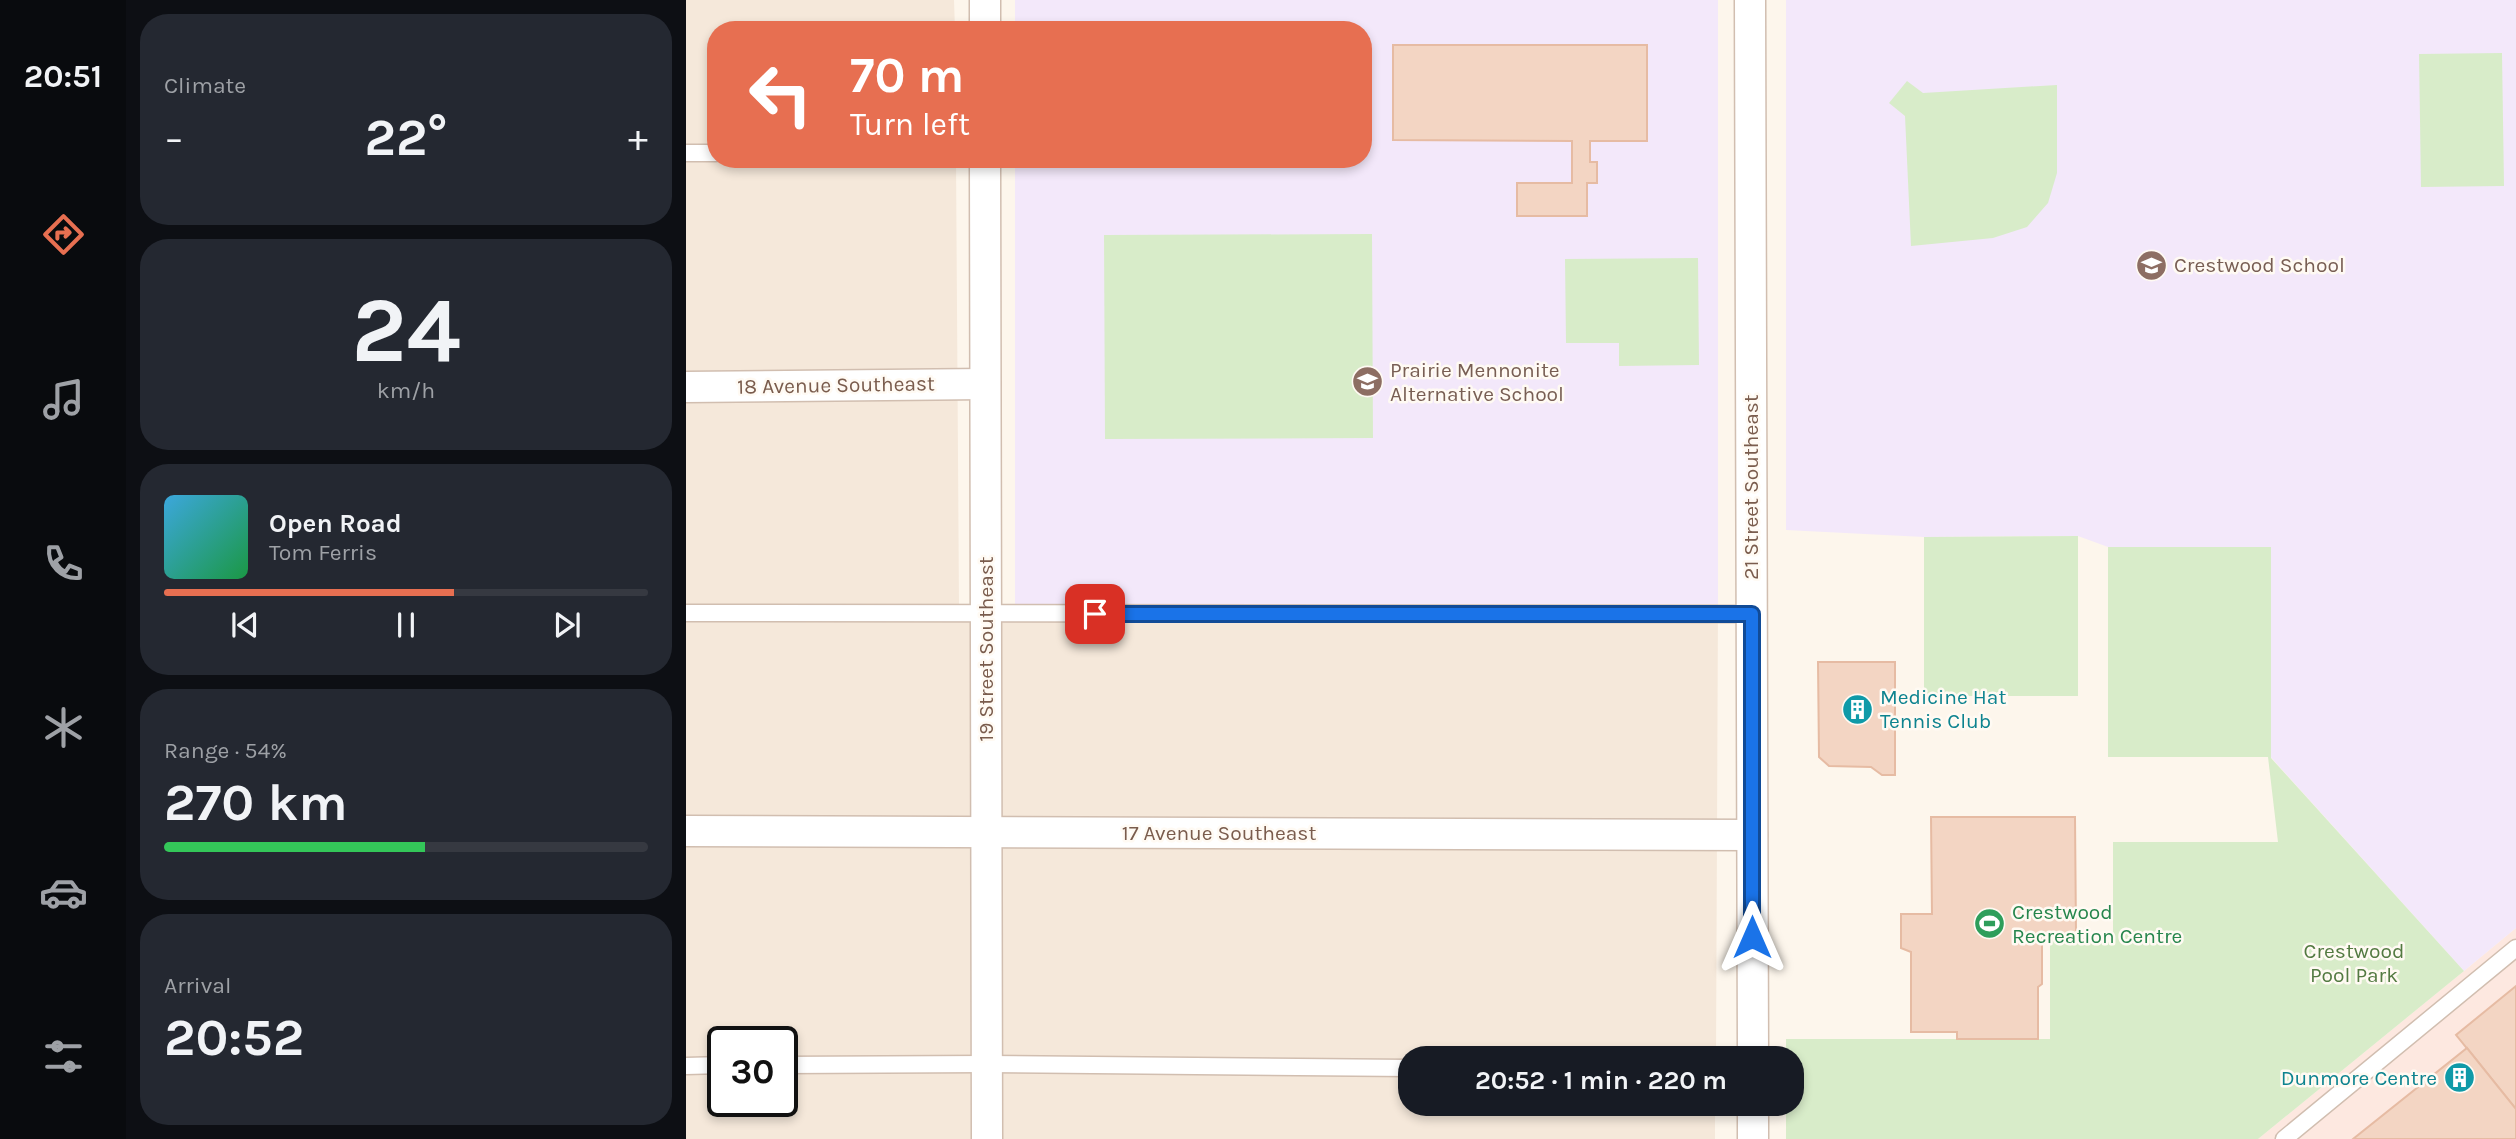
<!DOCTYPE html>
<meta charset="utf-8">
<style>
:root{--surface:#171b24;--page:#242831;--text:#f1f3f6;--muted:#9ea1a6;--line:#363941;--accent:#e76f51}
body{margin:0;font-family:Karla,sans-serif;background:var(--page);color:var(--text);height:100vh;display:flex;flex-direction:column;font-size:26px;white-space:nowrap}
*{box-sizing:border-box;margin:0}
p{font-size:23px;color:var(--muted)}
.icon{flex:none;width:38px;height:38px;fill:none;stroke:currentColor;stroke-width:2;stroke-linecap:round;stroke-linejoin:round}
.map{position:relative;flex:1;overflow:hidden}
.drawer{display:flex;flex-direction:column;gap:14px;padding:14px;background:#0d0f14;width:560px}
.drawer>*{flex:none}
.hud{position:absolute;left:21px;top:21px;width:665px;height:147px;border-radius:28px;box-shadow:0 4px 10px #0003;background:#e76f51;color:#fff;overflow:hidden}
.speed{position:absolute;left:21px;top:1026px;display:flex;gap:14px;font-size:35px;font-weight:700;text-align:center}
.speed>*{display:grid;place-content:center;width:91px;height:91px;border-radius:50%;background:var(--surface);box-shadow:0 4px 10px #0003;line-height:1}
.speed .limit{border:4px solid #111;border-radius:10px;background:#fff;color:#111}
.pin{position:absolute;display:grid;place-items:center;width:60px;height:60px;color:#fff;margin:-30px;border-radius:14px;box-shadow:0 4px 10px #0006}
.me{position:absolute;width:77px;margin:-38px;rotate:0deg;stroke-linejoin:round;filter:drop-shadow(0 0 5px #0008)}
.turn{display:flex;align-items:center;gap:24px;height:147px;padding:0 28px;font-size:32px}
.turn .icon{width:91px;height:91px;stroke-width:2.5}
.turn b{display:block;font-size:49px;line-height:60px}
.big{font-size:52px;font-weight:700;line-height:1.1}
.drawer .widget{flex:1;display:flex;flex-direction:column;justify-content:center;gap:10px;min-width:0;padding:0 24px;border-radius:28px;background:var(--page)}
.drawer .dial{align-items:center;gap:0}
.dial b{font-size:91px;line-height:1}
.song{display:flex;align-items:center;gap:21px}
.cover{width:84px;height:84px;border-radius:10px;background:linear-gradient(135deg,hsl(200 70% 55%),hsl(140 70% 35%))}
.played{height:7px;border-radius:4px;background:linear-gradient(90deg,var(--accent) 60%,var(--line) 60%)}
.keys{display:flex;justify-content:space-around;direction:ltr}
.heat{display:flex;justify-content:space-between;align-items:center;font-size:38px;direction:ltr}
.charge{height:10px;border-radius:5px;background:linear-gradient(90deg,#34c759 54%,var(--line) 0)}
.trip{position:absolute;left:712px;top:1046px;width:406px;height:70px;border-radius:28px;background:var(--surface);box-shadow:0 4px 10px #0003;font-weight:700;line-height:70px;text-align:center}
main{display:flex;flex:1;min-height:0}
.tabs{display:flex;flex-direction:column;width:126px;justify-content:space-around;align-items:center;background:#090b0e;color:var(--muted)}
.tabs .icon{width:49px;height:49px}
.tabs .selected{color:var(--accent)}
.tabs b{font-size:32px;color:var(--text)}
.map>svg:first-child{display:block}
</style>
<main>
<nav class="tabs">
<b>20:51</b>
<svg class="icon selected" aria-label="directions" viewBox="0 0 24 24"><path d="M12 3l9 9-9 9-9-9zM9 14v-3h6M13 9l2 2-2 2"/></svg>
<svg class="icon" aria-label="music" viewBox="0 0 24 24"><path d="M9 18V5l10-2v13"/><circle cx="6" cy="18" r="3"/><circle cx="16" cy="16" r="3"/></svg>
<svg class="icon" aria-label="phone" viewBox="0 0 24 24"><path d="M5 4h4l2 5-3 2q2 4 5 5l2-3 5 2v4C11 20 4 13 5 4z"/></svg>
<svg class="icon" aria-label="climate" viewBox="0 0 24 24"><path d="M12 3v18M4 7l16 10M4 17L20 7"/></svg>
<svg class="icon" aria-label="car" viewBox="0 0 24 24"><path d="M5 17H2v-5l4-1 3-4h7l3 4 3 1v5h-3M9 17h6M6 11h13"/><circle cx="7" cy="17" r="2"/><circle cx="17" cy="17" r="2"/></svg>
<svg class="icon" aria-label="filters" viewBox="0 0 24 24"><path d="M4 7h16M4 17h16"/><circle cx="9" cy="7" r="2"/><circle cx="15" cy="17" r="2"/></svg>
</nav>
<section class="drawer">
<div class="widget"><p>Climate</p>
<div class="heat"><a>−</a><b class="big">22°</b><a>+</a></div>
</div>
<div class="widget dial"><b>24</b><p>km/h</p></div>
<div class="widget">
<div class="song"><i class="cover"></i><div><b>Open Road</b><p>Tom Ferris</p></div></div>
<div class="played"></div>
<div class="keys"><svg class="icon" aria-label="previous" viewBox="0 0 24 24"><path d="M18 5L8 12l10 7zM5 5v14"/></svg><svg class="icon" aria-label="pause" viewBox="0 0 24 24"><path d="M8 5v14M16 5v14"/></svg><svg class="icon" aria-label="next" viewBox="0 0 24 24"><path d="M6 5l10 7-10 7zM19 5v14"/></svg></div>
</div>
<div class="widget"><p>Range · 54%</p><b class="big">270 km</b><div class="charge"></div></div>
<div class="widget"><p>Arrival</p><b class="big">20:52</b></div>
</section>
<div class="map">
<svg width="1830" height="1139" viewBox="0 0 1830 1139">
<rect width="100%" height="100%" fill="#fdf6ec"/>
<path fill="#f5e8da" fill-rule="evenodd" d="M 0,0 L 268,0 L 269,30 L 30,30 L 30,159 L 270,159 L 273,606 L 1032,604 L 1030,1059 L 724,1059 L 724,1104 L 1029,1104 L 1029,1139 L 0,1139 ZM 37,1041 L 96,1041 L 96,1101 L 37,1101 Z"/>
<polygon fill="#fde8e0" points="1830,928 1830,1139 1572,1139 1778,971"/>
<g fill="#f3e8fa">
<polygon points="329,0 1032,0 1032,604 329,604 329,159 677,159 677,30 329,30"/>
<polygon points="1100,0 1830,0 1830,928 1778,971 1582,754 1585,547 1422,547 1392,536 1238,537 1100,530"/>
</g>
<g fill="#d8ecc9">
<polygon points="1816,53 1818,186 1735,187 1733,54"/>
<polygon points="1221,81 1237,93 1371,85 1371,173 1362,203 1341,227 1307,238 1225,246 1219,116 1203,103"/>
<polygon points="686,234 687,438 419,439 418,235"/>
<polygon points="1012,258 1013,365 933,366 933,343 880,343 879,259"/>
<polygon points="1392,536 1392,696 1238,696 1238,537"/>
<polygon points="1422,547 1585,547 1585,758 1778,971 1572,1139 1100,1139 1100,1104 1106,1104 1106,1059 1100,1059 1100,1039 1364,1039 1364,933 1427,943 1427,842 1592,842 1582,757 1422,757"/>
</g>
<g fill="#f3d5c3" stroke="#e6bba3" stroke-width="2">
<polygon points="707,45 961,45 961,141 904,141 904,162 911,162 911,183 901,183 901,216 831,216 831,183 886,183 886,141 707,140"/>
<polygon points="1132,662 1209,662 1209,775 1196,775 1185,767 1143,766 1133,757"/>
<polygon points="1245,817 1389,817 1390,934 1356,934 1356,984 1352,987 1352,1039 1271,1039 1271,1032 1225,1032 1225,952 1215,948 1215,914 1246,914"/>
<polygon points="1830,986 1830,1109 1770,1035"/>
<polygon points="1781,1048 1830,1109 1830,1139 1667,1139"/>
</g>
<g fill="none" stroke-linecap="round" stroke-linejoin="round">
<defs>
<g id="service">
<polyline points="0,153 30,153"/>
<polyline points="0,613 1066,614"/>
<polyline points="96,1065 300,1064 724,1068"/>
<polyline points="0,1066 37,1065"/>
<polyline points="1598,1139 1830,948"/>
</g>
<g id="minor">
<polyline points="299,0 299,30"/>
<polyline points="1064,0 1067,1059"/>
<polyline points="299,159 301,1139"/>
<polyline points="0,387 299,384"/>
<polyline points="0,831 1066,835"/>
<polyline points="1067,1104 1067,1139"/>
</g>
</defs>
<use href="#service" stroke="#d1beb0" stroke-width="19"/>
<use href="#minor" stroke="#d1beb0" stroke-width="33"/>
<use href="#service" stroke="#fff" stroke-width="16"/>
<use href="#minor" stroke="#fff" stroke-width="30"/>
</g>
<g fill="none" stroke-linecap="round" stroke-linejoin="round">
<defs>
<polyline id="route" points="409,614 1066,614 1066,937"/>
</defs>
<use href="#route" stroke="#114b97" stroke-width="18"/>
<use href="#route" stroke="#1a73e8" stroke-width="12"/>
</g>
<defs>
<symbol id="school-disc" viewBox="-11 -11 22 22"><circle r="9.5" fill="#8d6e63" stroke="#fffaf3"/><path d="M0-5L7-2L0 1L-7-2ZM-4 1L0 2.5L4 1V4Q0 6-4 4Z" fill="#fff"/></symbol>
<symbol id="building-disc" viewBox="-11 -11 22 22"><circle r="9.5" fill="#0f9aa8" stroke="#fffaf3"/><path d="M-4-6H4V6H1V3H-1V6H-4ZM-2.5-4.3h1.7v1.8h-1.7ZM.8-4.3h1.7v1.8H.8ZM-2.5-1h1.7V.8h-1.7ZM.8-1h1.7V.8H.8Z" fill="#fff"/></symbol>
<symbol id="stadium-disc" viewBox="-11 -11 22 22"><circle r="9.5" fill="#2e9e5b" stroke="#fffaf3"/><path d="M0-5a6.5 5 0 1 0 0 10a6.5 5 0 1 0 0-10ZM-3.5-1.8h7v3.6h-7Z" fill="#fff"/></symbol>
</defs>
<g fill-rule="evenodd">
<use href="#school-disc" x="1448" y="248" width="35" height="35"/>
<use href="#school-disc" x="664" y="364" width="35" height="35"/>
<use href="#building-disc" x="1154" y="692" width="35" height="35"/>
<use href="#stadium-disc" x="1286" y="906" width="35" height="35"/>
<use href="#building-disc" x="1756" y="1060" width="35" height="35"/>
</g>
<g text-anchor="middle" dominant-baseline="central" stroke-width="5" stroke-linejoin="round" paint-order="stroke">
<g font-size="21" fill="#785e54" stroke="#fffaf3" text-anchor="start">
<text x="1488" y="265">Crestwood School</text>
<text x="704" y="370">Prairie Mennonite<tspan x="704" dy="24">Alternative School</tspan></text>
</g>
<g font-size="21" fill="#7a5c4d" stroke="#fffaf3">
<text transform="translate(150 385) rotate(-1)">18 Avenue Southeast</text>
<text transform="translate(1065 487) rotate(-90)">21 Street Southeast</text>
<text transform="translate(300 649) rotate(-90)">19 Street Southeast</text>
<text x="533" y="833">17 Avenue Southeast</text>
</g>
<g font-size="21" fill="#0d838f" stroke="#fffaf3" text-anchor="start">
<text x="1194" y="697">Medicine Hat<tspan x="1194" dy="24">Tennis Club</tspan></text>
<text x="1751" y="1078" text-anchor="end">Dunmore Centre</text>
</g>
<g font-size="21" fill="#27864d" stroke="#fffaf3" text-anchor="start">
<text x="1326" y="912">Crestwood<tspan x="1326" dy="24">Recreation Centre</tspan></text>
</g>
<g font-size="21" fill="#537a41" stroke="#fffaf3">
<text x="1668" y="951">Crestwood<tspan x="1668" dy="24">Pool Park</tspan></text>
</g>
</g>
</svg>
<div class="speed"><div class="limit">30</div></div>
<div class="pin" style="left:409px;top:614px;background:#d93025"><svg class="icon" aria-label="arrive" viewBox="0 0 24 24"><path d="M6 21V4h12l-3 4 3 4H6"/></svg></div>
<svg class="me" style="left:1066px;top:937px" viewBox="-20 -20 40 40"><path d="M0-17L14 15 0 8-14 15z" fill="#1a73e8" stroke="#fff" stroke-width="4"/></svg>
<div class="trip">20:52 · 1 min · 220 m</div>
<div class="hud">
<div class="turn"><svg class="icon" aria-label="left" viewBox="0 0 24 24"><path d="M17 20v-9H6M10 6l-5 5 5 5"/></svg><div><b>70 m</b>Turn left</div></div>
</div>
</div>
</main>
